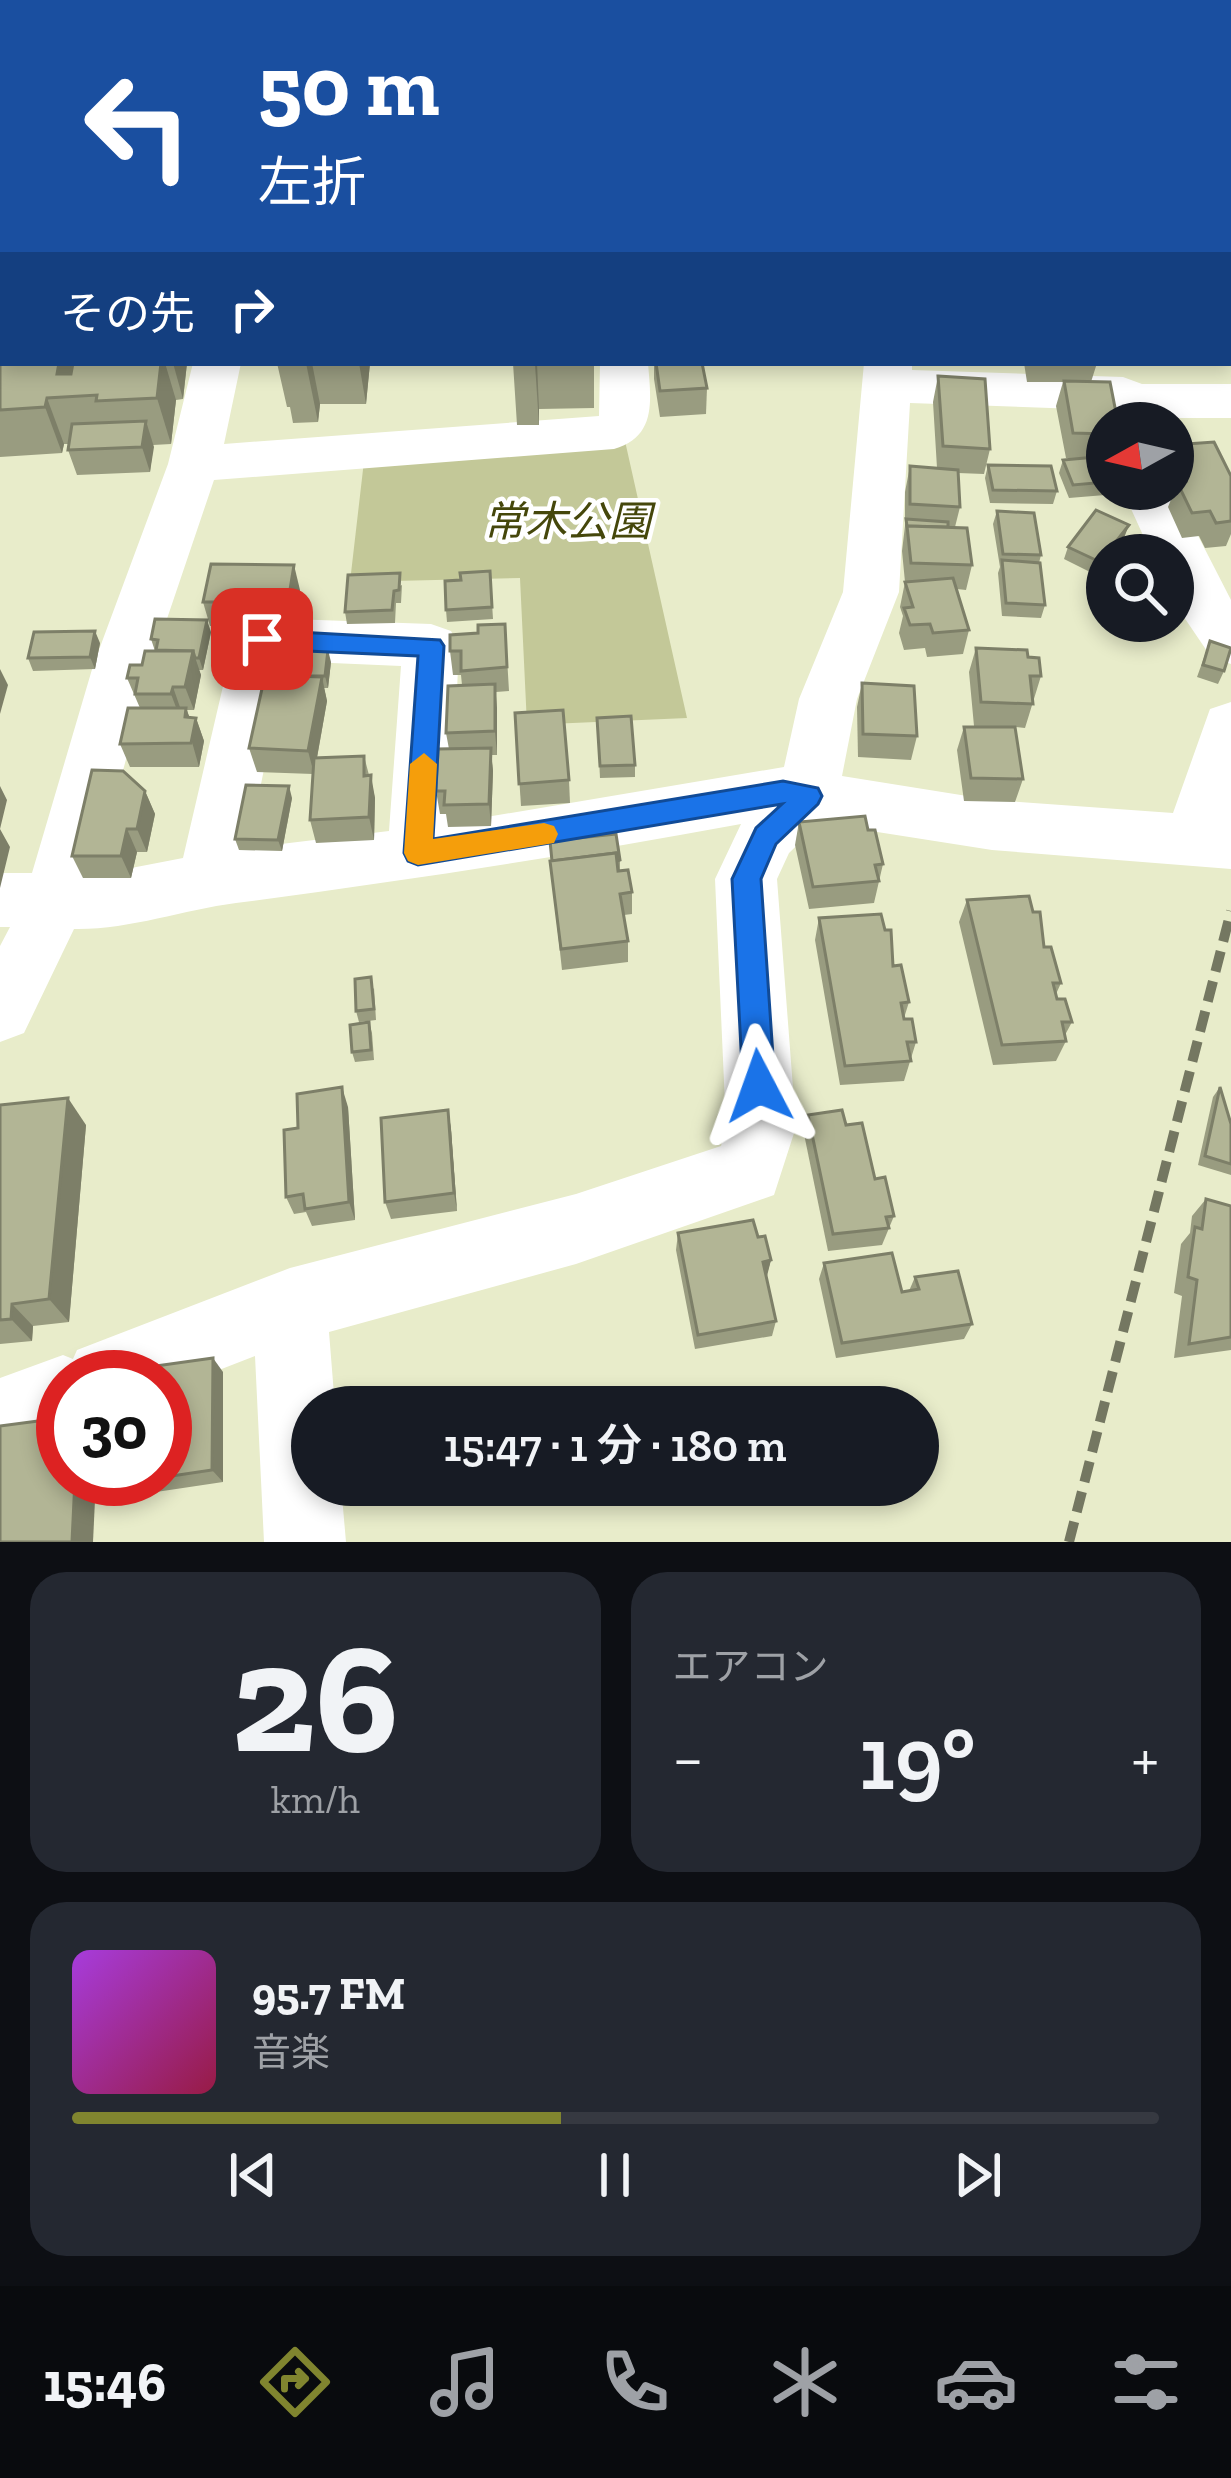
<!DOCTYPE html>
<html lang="ja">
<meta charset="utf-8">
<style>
:root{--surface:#171b24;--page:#242831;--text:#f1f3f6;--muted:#9ea1a6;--line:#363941;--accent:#80852f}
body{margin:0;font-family:"Zilla Slab","Noto Sans JP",serif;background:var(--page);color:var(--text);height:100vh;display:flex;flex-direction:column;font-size:45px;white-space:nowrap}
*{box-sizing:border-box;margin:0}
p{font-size:39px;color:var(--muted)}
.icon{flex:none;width:66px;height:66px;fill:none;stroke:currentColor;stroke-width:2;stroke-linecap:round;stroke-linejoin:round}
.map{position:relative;height:1542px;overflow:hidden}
.drawer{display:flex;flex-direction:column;gap:30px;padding:30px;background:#0d0f14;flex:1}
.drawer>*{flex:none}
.guide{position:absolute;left:0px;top:0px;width:1233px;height:366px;box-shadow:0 6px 18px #0003;background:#1a4fa0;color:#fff;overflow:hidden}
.needle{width:78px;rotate:262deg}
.fabs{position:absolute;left:1086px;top:402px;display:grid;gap:24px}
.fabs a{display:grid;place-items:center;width:108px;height:108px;border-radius:50%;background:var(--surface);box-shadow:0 6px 18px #0003;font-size:60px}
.speed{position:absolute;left:36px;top:1350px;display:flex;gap:24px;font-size:60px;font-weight:700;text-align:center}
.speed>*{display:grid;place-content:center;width:156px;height:156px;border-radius:50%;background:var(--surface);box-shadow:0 6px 18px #0003;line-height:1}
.speed .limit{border:18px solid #d22;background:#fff;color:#111}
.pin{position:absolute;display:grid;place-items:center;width:102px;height:102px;color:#fff;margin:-51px;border-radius:24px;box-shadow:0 6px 18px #0006}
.me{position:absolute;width:132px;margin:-66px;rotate:356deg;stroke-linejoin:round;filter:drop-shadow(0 0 9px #0008)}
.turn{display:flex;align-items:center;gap:42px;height:252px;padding:0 60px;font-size:54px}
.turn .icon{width:156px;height:156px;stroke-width:2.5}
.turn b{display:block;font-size:84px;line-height:102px}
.then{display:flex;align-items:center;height:114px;padding:0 60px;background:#0003;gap:24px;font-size:45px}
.big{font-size:90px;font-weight:600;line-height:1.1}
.drawer .widget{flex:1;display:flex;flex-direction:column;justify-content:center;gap:18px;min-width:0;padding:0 42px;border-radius:36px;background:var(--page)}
.drawer .dial{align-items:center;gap:0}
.dial b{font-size:156px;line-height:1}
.song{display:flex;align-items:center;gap:36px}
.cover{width:144px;height:144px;border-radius:18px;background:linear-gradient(135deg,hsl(280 70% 55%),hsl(340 70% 35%))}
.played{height:12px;border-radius:6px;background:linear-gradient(90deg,var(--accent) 45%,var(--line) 45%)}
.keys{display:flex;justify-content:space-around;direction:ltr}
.heat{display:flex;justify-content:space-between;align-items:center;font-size:66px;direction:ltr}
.drawer .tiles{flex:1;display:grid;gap:30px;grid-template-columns:1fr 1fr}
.widget:last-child{grid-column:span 2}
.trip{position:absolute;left:291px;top:1386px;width:648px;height:120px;border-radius:60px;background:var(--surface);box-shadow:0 6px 18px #0003;font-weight:600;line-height:120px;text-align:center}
.dock{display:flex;height:192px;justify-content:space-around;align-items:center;background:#090b0e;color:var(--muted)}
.dock .icon{width:84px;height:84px}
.dock .selected{color:var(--accent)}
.dock b{font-size:54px;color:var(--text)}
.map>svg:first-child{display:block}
</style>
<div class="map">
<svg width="1231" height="1542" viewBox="0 0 1231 1542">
<rect width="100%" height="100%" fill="#e8ecca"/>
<polygon fill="#c3c898" points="625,441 687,718 527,725 520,578 350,582 364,461"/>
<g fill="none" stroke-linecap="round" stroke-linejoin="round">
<g fill="#fff" fill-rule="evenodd">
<polygon points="573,0 611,0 612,3 572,3"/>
<polygon points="678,0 716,0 718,3 678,3"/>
<polygon points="840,0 878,0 879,3 839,3"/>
<polygon points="1193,0 1231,0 1231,7 1230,3"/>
<rect x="1230" y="61" width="1" height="25"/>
<rect x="1230" y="107" width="1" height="26"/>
<rect x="1230" y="173" width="1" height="26"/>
<path d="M 193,363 L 241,363 L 224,444 L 599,416 L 600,363 L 648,363 C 651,400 657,437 614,449 L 214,480 L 151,666 L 95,875 L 183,858 L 234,639 L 242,624 L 262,618 L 431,624 L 451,631 L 459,646 L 451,823 L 784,767 L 799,699 L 843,592 L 864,363 L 912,363 L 912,370 L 1123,377 L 1142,384 L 1231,384 L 1231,418 L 1125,418 L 1106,410 L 910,403 L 899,592 L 857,699 L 842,776 L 992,800 L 1173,813 L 1210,709 L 1231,702 L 1231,869 L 992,850 L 820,823 L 789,853 L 777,879 L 796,1127 L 774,1195 L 576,1264 L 329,1332 L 335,1407 L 312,1407 L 312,1485 L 341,1485 L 346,1542 L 264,1542 L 255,1356 L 165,1391 L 165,1377 L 63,1377 L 63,1431 L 0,1456 L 0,1378 L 63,1355 L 73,1359 L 77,1350 L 290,1268 L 576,1194 L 721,1146 L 726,1127 L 715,879 L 741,824 C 573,855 405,881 236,903 C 182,910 129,930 74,929 L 24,1033 L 0,1042 L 0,946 L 10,927 L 0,927 L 0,873 L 32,873 L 93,666 L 168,464 ZM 286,661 L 401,666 L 389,831 L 248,848 Z"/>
<polygon points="1173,487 1231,600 1231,664 1211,657 1173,601 1173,555 1152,555 1122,489"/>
</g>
<polyline stroke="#747761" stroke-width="10" stroke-dasharray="21 10" stroke-linecap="butt" points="1069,1542 1231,911"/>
</g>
<g fill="#999c80">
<polygon points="68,0 119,0 118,3 69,3"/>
<rect x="199" y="0" width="69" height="3"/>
<polygon points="883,0 935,0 935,3 885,3"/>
<polygon points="966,0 1009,0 1008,3 969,3"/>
<polygon points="3,61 3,197 0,197 0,62"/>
<polygon points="1230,289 1231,365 1219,365 1218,363 1230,363"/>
<polygon points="0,306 3,363 187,363 183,399 176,400 171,444 153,445 150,472 77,475 68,450 69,444 64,444 62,453 0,457"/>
<polygon points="277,363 370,363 366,404 320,404 318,422 293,423 290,407 287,407"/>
<polygon points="513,363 594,363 594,408 539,409 539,425 517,425"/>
<polygon points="654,363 702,363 707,388 706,414 660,417 654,379"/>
<polygon points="1024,363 1097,363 1091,382 1107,423 1107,489 1130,489 1129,493 1069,498 1059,473 1063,460 1079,459 1066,458 1056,406 1063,382 1027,382"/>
<polygon points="938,376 990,449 984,474 958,473 960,507 955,527 972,565 966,590 957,589 969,630 963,654 927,657 925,648 904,650 899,633 903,616 900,607 905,582 902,551 905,526 905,492 910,466 937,468 933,402"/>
<polygon points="1173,445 1231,476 1231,534 1226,546 1205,548 1199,536 1182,538 1168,507 1172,497 1168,489 1173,489"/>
<polygon points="988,465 1057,491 1053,504 990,503 985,478"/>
<polygon points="997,511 1041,555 1039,563 1045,605 1041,618 1002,616 998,573 1000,567 993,524"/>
<polygon points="1124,538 1107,555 1107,560 1096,575 1064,559 1068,547"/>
<polygon points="490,571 493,619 447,622 446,610 461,580"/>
<polygon points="402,585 401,603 396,603 395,623 347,624 345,612"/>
<polygon points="300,590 294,627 210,626 203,602"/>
<polygon points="505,624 509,691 496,692 497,755 491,755 493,771 491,826 448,827 446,814 440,814 436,791 449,749 446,733 462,685 461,675 453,675 450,651 478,633"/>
<polygon points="211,632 203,670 199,670 201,675 194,710 187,710 189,717 196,718 204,741 199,767 130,767 120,744 140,708 127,678 155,651 151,639"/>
<polygon points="1210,641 1224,671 1218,684 1197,677"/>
<polygon points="100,643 95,669 33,671 28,658"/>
<polygon points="976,648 1028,657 1041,676 1025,728 1015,727 1023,779 1015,802 964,801 957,750 964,727 1005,727 974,726 969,672"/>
<polygon points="331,662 328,688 324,688 327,701 317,758 364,756 375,798 374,840 316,843 310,820 313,774 257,772 249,748 291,676"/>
<polygon points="862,683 917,736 911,760 858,757 857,707"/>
<polygon points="515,713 569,780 570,803 521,806"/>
<polygon points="597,718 635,765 635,777 600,778"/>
<polygon points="145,791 155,814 147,852 137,852 131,878 83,878 72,856"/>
<polygon points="292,798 282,851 239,850 235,839"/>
<polygon points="799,822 868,830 883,864 874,903 809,909 795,845"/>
<polygon points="620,860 620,871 632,892 632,914 624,915 628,941 628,962 562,970 550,861"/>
<polygon points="967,900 1033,912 1044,947 1061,983 1056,994 1057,999 1072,1022 1065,1035 1066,1041 1056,1061 993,1065 959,922"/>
<polygon points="819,918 909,1002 904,1018 916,1042 904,1081 840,1085 815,940"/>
<polygon points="374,988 376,1020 359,1022 356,1011"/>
<polygon points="369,1022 372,1033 374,1060 355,1062 352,1052"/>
<polygon points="1220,1087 1231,1124 1231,1175 1198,1165 1213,1097"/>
<polygon points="0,1105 86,1125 69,1322 33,1326 32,1341 0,1344"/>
<polygon points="348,1107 355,1220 312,1226 306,1212 294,1214 286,1197 298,1128"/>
<polygon points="448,1110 451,1129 457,1211 391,1219 385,1202"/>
<polygon points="808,1115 846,1125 894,1216 882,1245 828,1251 804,1134"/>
<polygon points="1206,1199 1231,1206 1231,1350 1174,1358 1182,1296 1174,1293 1181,1244 1190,1233 1192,1216"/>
<polygon points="678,1233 758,1237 771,1260 766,1277 776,1321 772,1336 695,1349 676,1250"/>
<polygon points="824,1263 902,1292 909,1291 915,1277 972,1324 964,1339 836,1358 819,1279"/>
<polygon points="223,1372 223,1482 136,1495 123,1483 123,1479 165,1479 165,1377"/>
</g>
<g fill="#7d7f68">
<polygon points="59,363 71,363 80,388 57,374"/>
<polygon points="161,363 165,363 176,400 171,444 157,398"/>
<polygon points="173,363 187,363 183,399"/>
<polygon points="306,363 312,363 320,404 318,422"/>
<polygon points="359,363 370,363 366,404"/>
<polygon points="537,363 539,409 539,425 535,364"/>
<polygon points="47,398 64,444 62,453 45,407"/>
<polygon points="146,421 154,447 150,472 142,447"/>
<polygon points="1129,525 1124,538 1111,555 1107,555 1107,560 1096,575 1100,562"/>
<polygon points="294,565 300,590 294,627 288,602"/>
<polygon points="207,620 211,632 203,670 199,658"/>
<polygon points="95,631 100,643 95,669 90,657"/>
<polygon points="328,650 331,662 328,688 325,676"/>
<polygon points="193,651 201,675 194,710 185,687"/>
<polygon points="0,669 8,685 0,714"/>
<polygon points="322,677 327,701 314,774 308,751"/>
<polygon points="495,684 497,708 497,755 495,731"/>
<polygon points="173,687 181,710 180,718 171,694"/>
<polygon points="186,708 194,729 196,718 204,741 199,767 185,717"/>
<polygon points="491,748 493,771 491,826 489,804"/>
<polygon points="371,775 375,798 374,840 369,817"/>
<polygon points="0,786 7,800 0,829 10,847 0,888"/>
<polygon points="289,786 292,798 282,851 278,840"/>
<polygon points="145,791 155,814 147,852 137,829"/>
<polygon points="127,829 137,852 131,878 121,856"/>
<polygon points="342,1087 348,1107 355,1220 349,1202"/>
<polygon points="68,1098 86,1125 69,1322 49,1299"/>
<polygon points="448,1110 451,1129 457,1211 454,1193"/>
<polygon points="771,1260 767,1276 759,1278 763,1262"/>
<polygon points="12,1304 33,1326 32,1341 11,1319"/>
<polygon points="213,1358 223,1372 223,1482 212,1470"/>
<polygon points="61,1418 63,1420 63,1460 59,1456"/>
<polygon points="75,1479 96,1479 93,1542 72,1542"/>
</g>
<g fill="#b2b595" stroke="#7d7f68" stroke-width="3">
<polygon points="139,0 181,0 180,3 138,3"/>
<polygon points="705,0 858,0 859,3 705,3"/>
<polygon points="1047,0 1088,0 1089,3 1048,3"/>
<polygon points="1108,0 1158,0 1160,3 1109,3"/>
<polygon points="3,61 3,82 0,85 0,62"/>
<polygon points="3,110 3,139 0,139 0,117"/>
<rect x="0" y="163" width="3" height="21"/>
<rect x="1230" y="289" width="1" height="51"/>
<polygon points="0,306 3,306 3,363 59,363 57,374 71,374 73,363 161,363 157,398 96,401 97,395 47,398 45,407 0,410"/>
<polygon points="656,363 702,363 707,388 660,391"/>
<polygon points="938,376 985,379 990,449 943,446"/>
<polygon points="1064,381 1110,382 1118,423 1107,423 1107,434 1073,433"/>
<polygon points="146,421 142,447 68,450 72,424"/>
<polygon points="1214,442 1231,476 1231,521 1216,523 1210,511 1192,513 1177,482 1186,481 1173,454 1173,445"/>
<polygon points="1107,456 1107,482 1073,485 1063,460"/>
<polygon points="988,465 1051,466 1057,491 993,490"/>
<polygon points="910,466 958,470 960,507 910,504"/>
<polygon points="1096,510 1129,525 1100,562 1068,547"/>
<polygon points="997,511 1034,513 1041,555 1003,554"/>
<polygon points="906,519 948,522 948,527 907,526"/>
<polygon points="907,526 967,528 972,565 911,563"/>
<polygon points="1002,560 1040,563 1045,605 1006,603"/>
<polygon points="211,564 294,565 288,602 203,602"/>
<polygon points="490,571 492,607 446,610 445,581 461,580 460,573"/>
<polygon points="400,573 399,590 394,591 392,610 345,612 348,575"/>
<polygon points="953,578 969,630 933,633 930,624 910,625 904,608 913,607 905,582"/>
<polygon points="155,619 207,620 199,658 195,658 193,651 156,650 158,640 151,639"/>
<polygon points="505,624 507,667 461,671 461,651 450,651 450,635 478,633 478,625"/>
<polygon points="95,631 90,657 28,658 34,632"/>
<polygon points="1210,641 1231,648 1224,671 1203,665"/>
<polygon points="976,648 1027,650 1028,657 1039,658 1041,676 1030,676 1033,704 981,702"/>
<polygon points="295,650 328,650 325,676 291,676"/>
<polygon points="145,651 193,651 185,687 173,687 171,694 135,694 138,678 127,678 130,665 142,665"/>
<polygon points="265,675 322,677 308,751 249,748"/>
<polygon points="862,683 914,686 917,736 863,734"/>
<polygon points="495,684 495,731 446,733 448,686"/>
<polygon points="128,708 186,708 185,717 196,718 191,743 120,744"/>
<polygon points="563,710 569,780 519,784 515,713"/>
<polygon points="631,716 635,765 600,766 597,718"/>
<polygon points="964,727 1015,727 1023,779 971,778"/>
<polygon points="491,748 489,804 444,805 445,791 436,791 438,749"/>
<polygon points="364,756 364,776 371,775 369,817 310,820 314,758"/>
<polygon points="92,770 123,771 145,791 137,829 127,829 121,856 72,856"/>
<polygon points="246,785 289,786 278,840 235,839"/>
<polygon points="865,816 868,830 875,830 883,864 875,865 879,881 813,887 799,822"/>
<polygon points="616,834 620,860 617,861 616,853 552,861 550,841"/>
<polygon points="616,853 618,871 628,870 632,892 620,894 628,941 561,949 550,861"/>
<polygon points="1029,896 1033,912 1040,912 1044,947 1051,947 1061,983 1053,983 1057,999 1065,999 1072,1022 1062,1022 1066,1041 1002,1045 967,900"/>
<polygon points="881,914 885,930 891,930 893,966 901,965 909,1002 901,1003 904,1019 912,1019 916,1042 907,1042 911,1061 845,1066 819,918"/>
<polygon points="371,977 374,1009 356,1011 355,979"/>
<polygon points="369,1022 371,1050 352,1052 350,1025"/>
<polygon points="342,1087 349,1202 305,1209 303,1194 286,1197 284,1130 298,1128 297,1094"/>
<polygon points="1220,1087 1231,1124 1231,1164 1205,1156"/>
<polygon points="68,1098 49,1299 12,1304 11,1319 0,1320 0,1105"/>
<polygon points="448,1110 454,1193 385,1202 381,1118"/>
<polygon points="842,1110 846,1125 862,1123 875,1179 885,1177 894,1216 886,1217 889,1228 833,1234 808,1115"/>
<polygon points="1206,1199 1231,1206 1231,1337 1189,1344 1197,1280 1188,1277 1195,1227 1202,1229"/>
<polygon points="753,1220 758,1237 765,1236 771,1260 763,1262 776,1321 698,1335 678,1233"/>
<polygon points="892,1253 902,1292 919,1289 915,1277 958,1271 972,1324 842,1343 824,1263"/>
<polygon points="213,1358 212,1470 165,1477 165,1377 127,1377 127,1370"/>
<polygon points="61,1418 59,1456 63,1456 63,1479 75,1479 72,1542 0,1542 0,1426"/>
<polygon points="123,1479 150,1479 123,1483"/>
</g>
<polygon fill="#1a73e8" stroke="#114b97" stroke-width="3" points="262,630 440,640 444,646 433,839 783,781 818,788 822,796 818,804 776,844 761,879 775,1086 770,1096 759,1100 748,1096 743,1086 732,879 756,828 782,804 418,865 408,861 404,853 418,656 262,649 249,639"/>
<polygon fill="#f59e0b" points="424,753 437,764 433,839 544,823 554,826 558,834 554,843 418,865 408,861 404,853 410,764"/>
<g text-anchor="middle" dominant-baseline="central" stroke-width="9" stroke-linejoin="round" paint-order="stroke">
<g font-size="42" font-style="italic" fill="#45470b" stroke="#fff">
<text x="567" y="521">常木公園</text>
</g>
</g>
</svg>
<div class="fabs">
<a><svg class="needle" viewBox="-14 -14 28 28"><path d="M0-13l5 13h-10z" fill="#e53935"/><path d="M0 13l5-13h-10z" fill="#9ea1a6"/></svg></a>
<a><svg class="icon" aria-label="search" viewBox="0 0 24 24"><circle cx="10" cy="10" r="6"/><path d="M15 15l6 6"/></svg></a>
</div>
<div class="speed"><div class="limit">30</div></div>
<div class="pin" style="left:262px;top:639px;background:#d93025"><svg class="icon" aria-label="arrive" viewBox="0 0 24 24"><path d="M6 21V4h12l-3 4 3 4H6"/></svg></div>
<svg class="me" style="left:759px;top:1086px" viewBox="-20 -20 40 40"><path d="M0-17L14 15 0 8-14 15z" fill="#1a73e8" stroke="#fff" stroke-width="4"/></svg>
<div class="trip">15:47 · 1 分 · 180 m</div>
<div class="guide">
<div class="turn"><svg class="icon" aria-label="left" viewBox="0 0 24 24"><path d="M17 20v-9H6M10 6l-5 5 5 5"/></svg><div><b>50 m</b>左折</div></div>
<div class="then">その先<svg class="icon" aria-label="right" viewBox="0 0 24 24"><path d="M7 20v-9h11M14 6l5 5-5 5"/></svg></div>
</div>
</div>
<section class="drawer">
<div class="tiles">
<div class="widget dial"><b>26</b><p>km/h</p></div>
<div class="widget"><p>エアコン</p>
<div class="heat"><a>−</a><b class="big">19°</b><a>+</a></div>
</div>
<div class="widget">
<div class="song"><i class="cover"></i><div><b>95.7 FM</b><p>音楽</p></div></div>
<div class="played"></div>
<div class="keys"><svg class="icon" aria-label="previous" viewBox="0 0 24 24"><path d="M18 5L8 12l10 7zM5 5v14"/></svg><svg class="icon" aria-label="pause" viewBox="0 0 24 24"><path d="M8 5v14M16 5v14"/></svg><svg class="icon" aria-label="next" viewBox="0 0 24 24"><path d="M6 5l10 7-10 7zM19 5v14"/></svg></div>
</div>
</div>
</section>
<nav class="dock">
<b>15:46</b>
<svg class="icon selected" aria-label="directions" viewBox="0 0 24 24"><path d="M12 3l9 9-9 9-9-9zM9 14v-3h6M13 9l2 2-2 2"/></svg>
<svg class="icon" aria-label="music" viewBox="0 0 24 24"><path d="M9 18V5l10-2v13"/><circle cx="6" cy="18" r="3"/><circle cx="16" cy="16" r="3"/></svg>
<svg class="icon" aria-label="phone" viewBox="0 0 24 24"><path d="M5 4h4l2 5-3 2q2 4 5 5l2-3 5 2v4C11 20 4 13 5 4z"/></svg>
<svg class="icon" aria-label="climate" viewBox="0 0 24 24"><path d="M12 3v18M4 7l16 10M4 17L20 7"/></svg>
<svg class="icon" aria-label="car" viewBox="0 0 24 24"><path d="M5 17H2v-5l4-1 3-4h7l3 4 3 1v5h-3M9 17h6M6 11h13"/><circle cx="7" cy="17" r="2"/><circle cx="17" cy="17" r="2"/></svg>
<svg class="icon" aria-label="filters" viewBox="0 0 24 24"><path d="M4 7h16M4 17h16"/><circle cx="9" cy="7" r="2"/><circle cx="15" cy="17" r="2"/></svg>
</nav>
